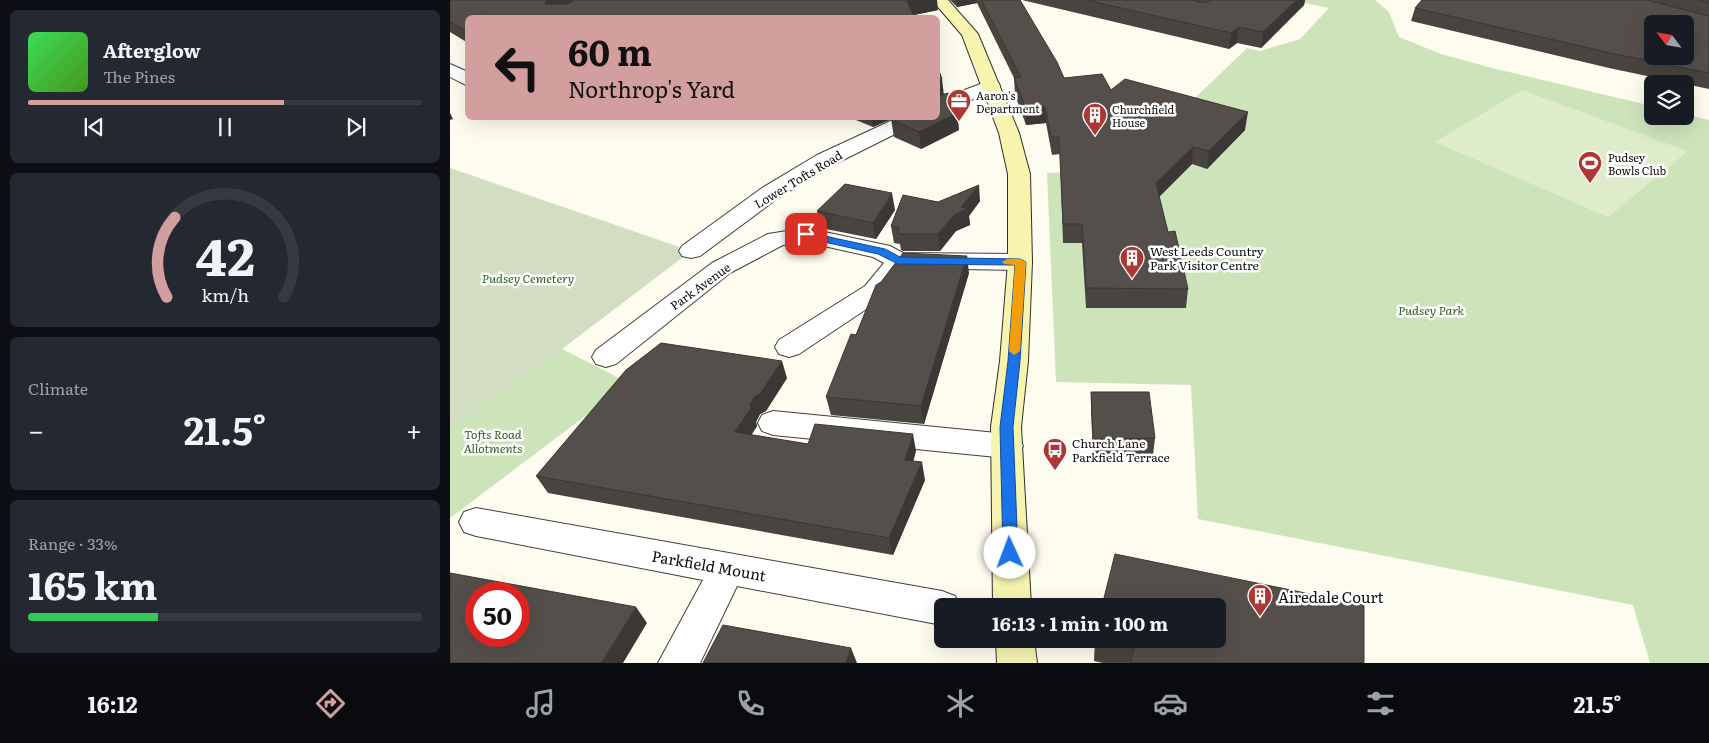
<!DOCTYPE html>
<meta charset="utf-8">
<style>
:root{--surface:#171b24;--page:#242831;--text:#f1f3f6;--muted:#9ea1a6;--line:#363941;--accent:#d39e9e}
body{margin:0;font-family:Literata,serif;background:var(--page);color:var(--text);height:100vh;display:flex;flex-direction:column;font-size:19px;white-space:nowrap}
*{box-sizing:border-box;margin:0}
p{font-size:16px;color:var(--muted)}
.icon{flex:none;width:28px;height:28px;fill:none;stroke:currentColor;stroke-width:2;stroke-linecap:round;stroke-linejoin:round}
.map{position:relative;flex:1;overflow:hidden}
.sheet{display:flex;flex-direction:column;gap:10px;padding:10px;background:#0d0f14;width:450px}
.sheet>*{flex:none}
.hud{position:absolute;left:15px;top:15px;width:475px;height:105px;border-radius:8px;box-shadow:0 5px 20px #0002;background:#d39e9e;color:#111;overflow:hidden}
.needle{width:32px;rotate:301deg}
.controls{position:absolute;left:1194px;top:15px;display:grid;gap:10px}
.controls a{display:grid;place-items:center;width:50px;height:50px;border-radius:8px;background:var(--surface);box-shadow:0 5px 20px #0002;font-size:25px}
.speed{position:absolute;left:15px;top:582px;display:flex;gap:10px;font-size:25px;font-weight:700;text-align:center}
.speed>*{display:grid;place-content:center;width:65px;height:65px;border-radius:50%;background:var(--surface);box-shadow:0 5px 20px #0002;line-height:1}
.speed .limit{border:8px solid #d22;background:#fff;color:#111}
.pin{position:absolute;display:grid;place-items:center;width:42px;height:42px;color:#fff;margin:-21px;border-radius:10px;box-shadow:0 2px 8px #0006}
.me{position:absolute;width:55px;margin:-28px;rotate:358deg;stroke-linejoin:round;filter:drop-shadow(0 0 4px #0008)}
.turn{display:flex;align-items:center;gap:18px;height:105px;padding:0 20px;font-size:22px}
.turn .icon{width:65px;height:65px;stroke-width:2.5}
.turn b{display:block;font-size:35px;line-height:42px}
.big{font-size:38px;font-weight:700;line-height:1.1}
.sheet .tile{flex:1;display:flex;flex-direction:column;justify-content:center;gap:8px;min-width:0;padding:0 18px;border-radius:8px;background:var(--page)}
.sheet .dial{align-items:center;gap:0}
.dial svg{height:130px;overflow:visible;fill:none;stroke:var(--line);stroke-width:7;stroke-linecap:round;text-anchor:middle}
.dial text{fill:var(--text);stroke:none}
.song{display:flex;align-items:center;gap:15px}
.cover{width:60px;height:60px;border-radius:8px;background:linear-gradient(135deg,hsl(130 70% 55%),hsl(100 70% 35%))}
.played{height:5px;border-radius:2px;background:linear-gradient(90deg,var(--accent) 65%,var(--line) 65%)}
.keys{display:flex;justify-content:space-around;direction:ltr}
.heat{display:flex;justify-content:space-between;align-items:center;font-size:28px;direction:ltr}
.charge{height:8px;border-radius:4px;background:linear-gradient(90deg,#34c759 33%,var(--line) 0)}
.trip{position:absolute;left:484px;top:598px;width:292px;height:50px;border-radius:8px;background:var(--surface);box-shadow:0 5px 20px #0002;font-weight:700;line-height:50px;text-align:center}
.tabs{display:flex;height:80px;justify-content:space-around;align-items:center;background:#090b0e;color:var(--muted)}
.tabs .icon{width:35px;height:35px}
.tabs .on{color:var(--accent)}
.tabs b{font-size:22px;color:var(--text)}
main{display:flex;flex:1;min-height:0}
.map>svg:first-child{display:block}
</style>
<main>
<section class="sheet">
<div class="tile">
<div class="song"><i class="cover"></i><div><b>Afterglow</b><p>The Pines</p></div></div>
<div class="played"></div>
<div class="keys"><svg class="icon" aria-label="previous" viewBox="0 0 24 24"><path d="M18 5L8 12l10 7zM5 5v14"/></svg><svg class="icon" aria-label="pause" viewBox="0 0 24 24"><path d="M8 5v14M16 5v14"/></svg><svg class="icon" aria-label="next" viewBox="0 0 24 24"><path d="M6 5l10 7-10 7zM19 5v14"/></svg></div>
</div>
<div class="tile dial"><svg viewBox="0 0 100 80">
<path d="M14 69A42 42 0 1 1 86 69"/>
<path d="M14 69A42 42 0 0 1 19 20" stroke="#d39e9e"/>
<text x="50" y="56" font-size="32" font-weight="700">42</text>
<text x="50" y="72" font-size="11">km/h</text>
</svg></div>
<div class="tile"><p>Climate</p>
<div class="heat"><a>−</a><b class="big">21.5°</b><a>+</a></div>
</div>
<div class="tile"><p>Range · 33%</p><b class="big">165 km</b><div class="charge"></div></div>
</section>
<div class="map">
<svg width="1259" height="663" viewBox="0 0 1259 663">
<rect width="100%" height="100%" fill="#fdfcee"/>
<g fill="#cde4bb">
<polygon points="840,0 925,0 939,12 949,37 991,54 1042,68 1202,106 1202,116 1235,116 1235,114 1259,120 1259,663 1200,663 1183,605 748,519 741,385 606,382 597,173 670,170 797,48 810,51 850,39 879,8"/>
<polygon points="112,349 179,383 0,518 0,427"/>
</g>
<polygon fill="#d2ddc2" points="0,168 241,251 112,349 0,427"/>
<polygon fill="#dfeccc" points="1072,90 1237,151 1238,151 1158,217 985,142"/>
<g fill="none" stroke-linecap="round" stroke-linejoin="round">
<defs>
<g id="street">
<polygon points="0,64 18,72 18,86 0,77"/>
<polygon points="541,80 548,82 550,86 548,90 488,112 488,100"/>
<polygon points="447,118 472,118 469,122 383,165 328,198 250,256 241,258 232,256 229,251 232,246 312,188 367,155"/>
<polygon points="356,228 440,246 453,253 570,254 579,257 582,262 579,267 570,270 456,268 433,298 349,354 339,357 329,354 325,347 329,340 415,286 434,263 423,257 356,242 333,245 280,273 166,364 156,367 146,364 142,357 146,350 262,263 318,234"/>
<polygon points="323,411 557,434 568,437 573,446 568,455 557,458 323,435 312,431 308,423 312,415"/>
<polygon points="26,508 492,591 505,596 510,606 492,606 492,625 287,586 250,663 208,663 253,580 26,536 14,532 9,522 14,512"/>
</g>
<g id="secondary">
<polygon points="482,0 498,0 528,34 569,133 580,174 582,262 578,361 571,427 581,606 543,606 541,427 550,361 558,262 558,174 549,133 512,35"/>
<polygon points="546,639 584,639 587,663 547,663"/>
</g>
</defs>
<use href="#street" stroke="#404040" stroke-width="2"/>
<use href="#secondary" stroke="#2f2f2f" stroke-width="2"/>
<use href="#street" fill="#fff" fill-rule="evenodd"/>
<use href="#secondary" fill="#f7f4b0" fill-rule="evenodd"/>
</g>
<g fill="#484440">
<polygon points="0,0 488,10 464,15 18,18 18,43 0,32"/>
<polygon points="500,0 570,0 614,78 661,90 795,130 757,169 742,164 709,197 718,232 738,289 736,308 636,308 632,243 613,243 610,154 602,155 596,123 576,125 565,95 564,78 527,3 507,7"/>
<polygon points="572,0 855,0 854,5 811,48 787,43 779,49"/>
<polygon points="972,0 1259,0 1259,89 1159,68 961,21 965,8"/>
<polygon points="494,94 507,113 509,130 471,149 444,137 441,119"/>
<polygon points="401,118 444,118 423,127"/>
<polygon points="530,201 519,216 520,225 506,231 490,251 453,251 451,250 450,244 444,243 441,226 488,202"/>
<polygon points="445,210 426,239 371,228 367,211"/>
<polygon points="519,273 474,424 381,415 376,397 406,335"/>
<polygon points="337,378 316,411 310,414 306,422 307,426 301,435 358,444 466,451 463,461 475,480 443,555 98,493 86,476"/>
<polygon points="641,392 705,438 703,455 643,456 641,410"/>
<polygon points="645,639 914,663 653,663 644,661"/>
</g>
<g fill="#3b3734">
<polygon points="98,0 126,0 102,16 95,4 96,1"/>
<polygon points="462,0 487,0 488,10 459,16 457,1"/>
<polygon points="506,0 526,0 527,3 507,7"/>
<polygon points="847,0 855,0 854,5 811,48 813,32"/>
<polygon points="789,27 787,43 779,49 781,33"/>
<polygon points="492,79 494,96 488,98 488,81"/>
<polygon points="595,106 596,123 576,125 576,108"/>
<polygon points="798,112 795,130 757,169 759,151"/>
<polygon points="0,113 3,119 0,120"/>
<polygon points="507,113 509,130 471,149 469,132"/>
<polygon points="421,118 444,118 423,127"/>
<polygon points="743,147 742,164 705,201 706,183"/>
<polygon points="529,185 530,201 519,216 520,225 506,231 490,251 488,234"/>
<polygon points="442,193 445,210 426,239 423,223"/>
<polygon points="517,256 519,273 474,424 471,406"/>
<polygon points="332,361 337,378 316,411 310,414 306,422 307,426 292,450 285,432 304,397"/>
<polygon points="463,434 466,451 459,477 455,460"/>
<polygon points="472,462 475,480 443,555 439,538"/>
<polygon points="186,607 197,623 173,663 151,663"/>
<polygon points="401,648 407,663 395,663"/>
</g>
<g fill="#544f4a" stroke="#3b3734" fill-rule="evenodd">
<polygon points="0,0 98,0 96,1 95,4 118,4 124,0 462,0 457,1 465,18 18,18 18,32 0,22"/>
<polygon points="531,0 570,0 607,62 614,78 652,74 661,90 675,79 798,112 759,151 743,147 706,183 718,232 725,231 738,289 636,288 632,224 613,224 609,137 601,137 595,106 576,108 564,78 571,77"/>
<polygon points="636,0 742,0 754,3 762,0 847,0 813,32 789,27 781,33"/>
<path d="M 972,0 L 1196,0 L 1259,16 L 1259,73 L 1165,54 L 965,8 ZM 1202,24 L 1235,24 L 1235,56 L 1202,56 Z"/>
<polygon points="1248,0 1259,0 1259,3"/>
<polygon points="488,68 492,79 488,81"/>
<polygon points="498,93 507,113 469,132 441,119 445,118 488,118 488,96"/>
<polygon points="395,184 442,193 423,223 367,211"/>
<polygon points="529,185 511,207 518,208 504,215 488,234 451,234 448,233 449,228 441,226 453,195 488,202"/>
<polygon points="453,253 517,256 471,406 376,397 401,334 406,335 426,285 431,282"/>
<polygon points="211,343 332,361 310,394 304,397 300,405 301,408 285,432 358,444 365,424 463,434 455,460 472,462 439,538 86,476 176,370"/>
<polygon points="641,392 699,392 705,438 643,439"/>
<polygon points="665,554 914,605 914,663 681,663 684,648 645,639 768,639 768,606 652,606"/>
<path d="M 0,573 L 186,607 L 151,663 L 0,663 ZM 26,594 L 69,594 L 69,636 L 26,636 Z"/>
<polygon points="273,625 401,648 395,663 253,663"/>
</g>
<polygon fill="#1a73e8" stroke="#114b97" points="352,232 356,232 435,249 450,257 570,259 576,262 570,361 563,427 568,553 566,557 560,559 555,557 553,553 550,427 558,361 565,265 448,264 428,254 352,237"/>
<polygon fill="#f59e0b" points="557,259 570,259 576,262 570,351 564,355 559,351 565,265 554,264 552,262"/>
<defs>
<symbol id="office-pin" viewBox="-11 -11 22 30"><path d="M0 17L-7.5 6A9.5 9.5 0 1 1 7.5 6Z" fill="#af3733" stroke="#fff"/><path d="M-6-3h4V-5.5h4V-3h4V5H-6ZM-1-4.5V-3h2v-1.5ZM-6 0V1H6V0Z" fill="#fff"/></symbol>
<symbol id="building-pin" viewBox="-11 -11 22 30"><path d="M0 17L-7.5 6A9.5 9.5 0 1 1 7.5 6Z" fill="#af3733" stroke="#fff"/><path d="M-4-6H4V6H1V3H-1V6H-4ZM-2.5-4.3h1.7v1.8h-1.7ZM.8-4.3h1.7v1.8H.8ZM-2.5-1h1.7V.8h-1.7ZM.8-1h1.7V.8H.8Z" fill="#fff"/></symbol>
<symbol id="stadium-pin" viewBox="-11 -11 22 30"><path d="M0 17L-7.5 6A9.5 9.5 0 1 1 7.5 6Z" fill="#af3733" stroke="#fff"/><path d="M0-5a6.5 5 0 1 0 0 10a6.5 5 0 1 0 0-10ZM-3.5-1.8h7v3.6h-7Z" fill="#fff"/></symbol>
<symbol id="bus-pin" viewBox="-11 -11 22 30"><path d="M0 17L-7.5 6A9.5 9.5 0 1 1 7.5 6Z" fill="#af3733" stroke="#fff"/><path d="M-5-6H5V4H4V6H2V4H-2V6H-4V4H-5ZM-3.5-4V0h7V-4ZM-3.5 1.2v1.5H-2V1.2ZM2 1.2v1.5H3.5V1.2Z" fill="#fff"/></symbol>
</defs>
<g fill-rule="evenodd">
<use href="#office-pin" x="495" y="87" width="28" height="38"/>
<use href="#building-pin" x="631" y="101" width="28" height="38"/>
<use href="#stadium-pin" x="1126" y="149" width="28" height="38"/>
<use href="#building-pin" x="668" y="244" width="28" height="38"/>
<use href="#bus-pin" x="591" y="436" width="28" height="38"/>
<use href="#building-pin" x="796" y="582" width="28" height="38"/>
</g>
<g text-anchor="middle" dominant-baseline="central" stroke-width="5" stroke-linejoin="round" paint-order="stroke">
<g font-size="11" fill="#0d0d0d" stroke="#fff" text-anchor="start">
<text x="526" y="95">Aaron's<tspan x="526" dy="13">Department</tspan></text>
<text x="662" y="109">Churchfield<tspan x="662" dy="13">House</tspan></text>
<text x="1158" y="157">Pudsey<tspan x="1158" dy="13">Bowls Club</tspan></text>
</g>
<g font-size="12" fill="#0d0d0d" stroke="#fff">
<text transform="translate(348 179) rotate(-31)">Lower Tofts Road</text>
<text transform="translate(250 286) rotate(-36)">Park Avenue</text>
</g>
<g font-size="12" fill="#0d0d0d" stroke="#fff" text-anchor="start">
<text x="700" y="251">West Leeds Country<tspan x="700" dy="14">Park Visitor Centre</tspan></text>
<text x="622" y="443">Church Lane<tspan x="622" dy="14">Parkfield Terrace</tspan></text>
</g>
<g font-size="12" font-style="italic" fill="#2b5e24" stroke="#fff">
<text x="78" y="278">Pudsey Cemetery</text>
<text x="981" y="310">Pudsey Park</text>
<text x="43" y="434">Tofts Road<tspan x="43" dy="14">Allotments</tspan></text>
</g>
<g font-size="15" fill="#0d0d0d" stroke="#fff">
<text transform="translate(259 565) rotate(10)">Parkfield Mount</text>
</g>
<g font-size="15" fill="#0d0d0d" stroke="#fff" text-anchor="start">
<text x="828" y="596">Airedale Court</text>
</g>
</g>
</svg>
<div class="controls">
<a><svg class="needle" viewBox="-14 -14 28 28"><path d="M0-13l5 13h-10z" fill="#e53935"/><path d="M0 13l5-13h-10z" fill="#9ea1a6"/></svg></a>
<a><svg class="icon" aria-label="layers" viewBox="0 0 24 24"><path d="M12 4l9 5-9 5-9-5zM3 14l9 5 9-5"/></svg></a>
</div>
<div class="speed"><div class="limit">50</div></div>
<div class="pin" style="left:356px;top:234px;background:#d93025"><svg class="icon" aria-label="arrive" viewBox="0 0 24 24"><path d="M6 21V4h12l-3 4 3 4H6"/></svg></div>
<svg class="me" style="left:560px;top:553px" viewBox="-20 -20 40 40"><circle r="19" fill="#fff"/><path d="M0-13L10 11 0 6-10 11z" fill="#1a73e8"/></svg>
<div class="trip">16:13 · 1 min · 100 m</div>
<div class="hud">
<div class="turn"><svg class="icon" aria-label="left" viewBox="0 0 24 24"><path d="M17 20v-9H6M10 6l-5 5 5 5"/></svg><div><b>60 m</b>Northrop's Yard</div></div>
</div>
</div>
</main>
<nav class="tabs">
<b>16:12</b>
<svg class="icon on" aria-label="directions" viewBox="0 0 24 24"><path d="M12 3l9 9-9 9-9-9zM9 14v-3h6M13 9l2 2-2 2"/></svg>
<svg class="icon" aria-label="music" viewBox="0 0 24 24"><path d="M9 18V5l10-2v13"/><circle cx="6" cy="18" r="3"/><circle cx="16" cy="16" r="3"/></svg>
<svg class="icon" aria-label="phone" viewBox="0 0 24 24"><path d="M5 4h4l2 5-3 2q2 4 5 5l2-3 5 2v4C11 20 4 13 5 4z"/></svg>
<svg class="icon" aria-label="climate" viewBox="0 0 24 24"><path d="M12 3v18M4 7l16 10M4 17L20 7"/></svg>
<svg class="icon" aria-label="car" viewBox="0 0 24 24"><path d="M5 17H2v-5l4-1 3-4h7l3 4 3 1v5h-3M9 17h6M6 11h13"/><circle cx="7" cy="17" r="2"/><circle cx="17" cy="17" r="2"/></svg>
<svg class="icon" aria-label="filters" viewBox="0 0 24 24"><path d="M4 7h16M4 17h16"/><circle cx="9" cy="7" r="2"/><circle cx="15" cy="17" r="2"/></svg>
<b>21.5°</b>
</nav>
